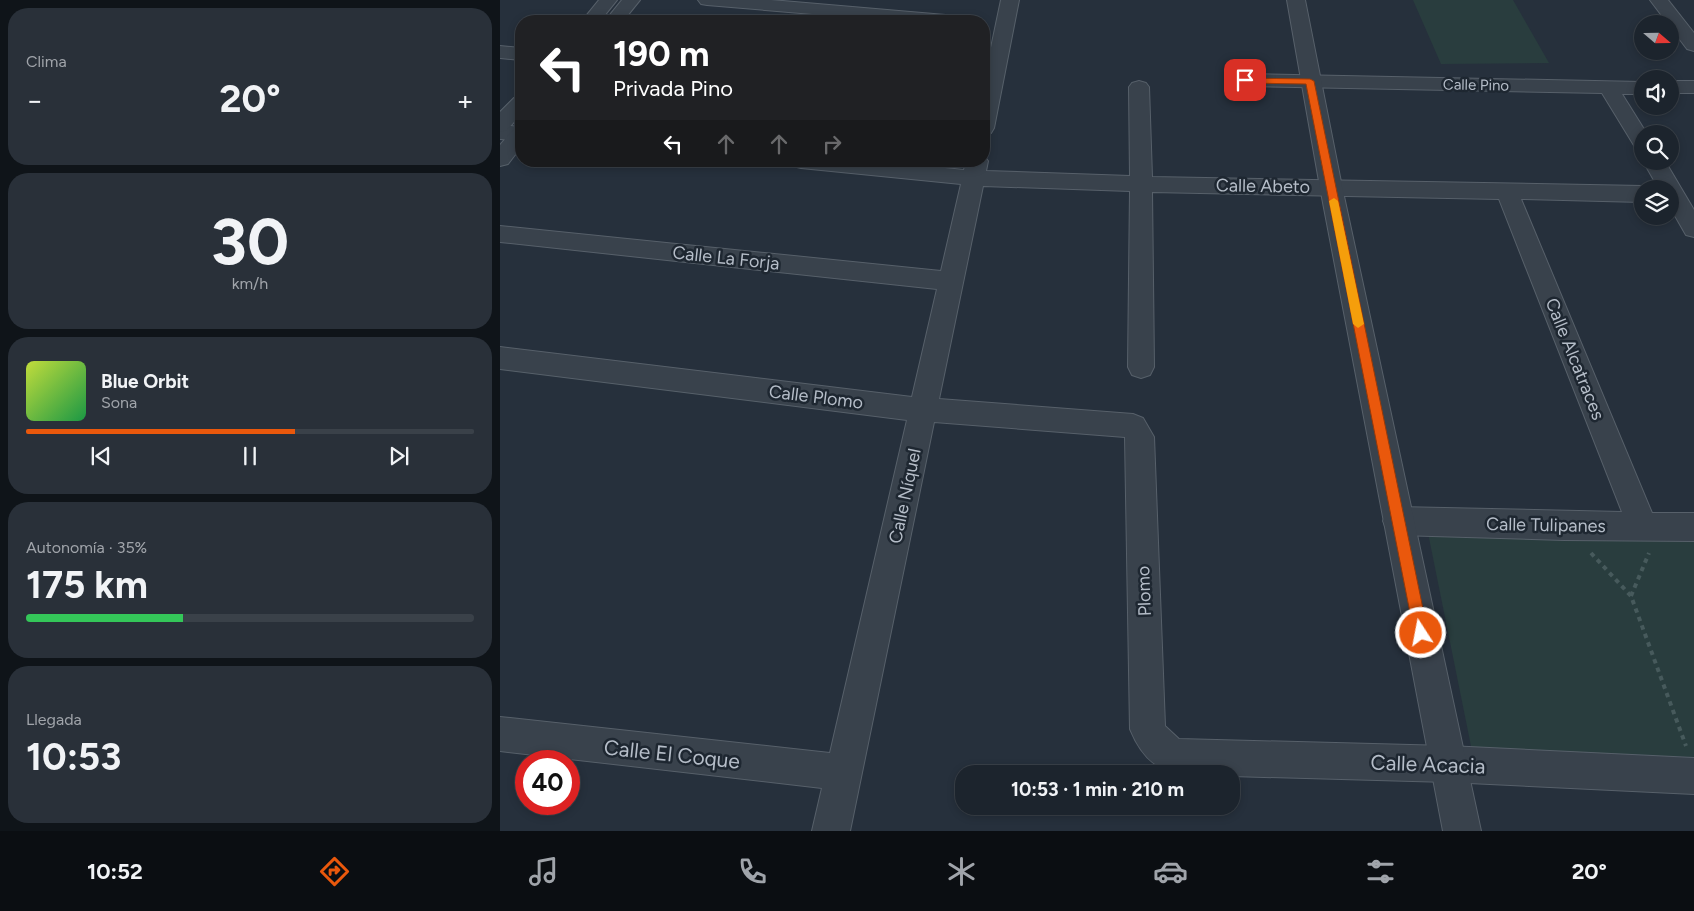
<!DOCTYPE html>
<html lang="es">
<meta charset="utf-8">
<style>
:root{--surface:#1c242d;--page:#293039;--text:#f1f3f6;--muted:#a0a4aa;--line:#3a4149;--accent:#ea580c}
body{margin:0;font-family:Figtree,sans-serif;background:var(--page);color:var(--text);height:100vh;display:flex;flex-direction:column;font-size:19px;white-space:nowrap}
*{box-sizing:border-box;margin:0}
p{font-size:16px;color:var(--muted)}
.icon{flex:none;width:28px;height:28px;fill:none;stroke:currentColor;stroke-width:2;stroke-linecap:round;stroke-linejoin:round}
.map{position:relative;flex:1;overflow:hidden}
.sheet{display:flex;flex-direction:column;gap:8px;padding:8px;background:#0f1419;width:500px}
.sheet>*{flex:none}
.guide{position:absolute;left:15px;top:15px;width:475px;height:152px;border-radius:20px;box-shadow:0 2px 8px #0003,0 0 0 1px var(--line);background:#202124;color:#fff;overflow:hidden}
.needle{width:32px;rotate:110deg}
.controls{position:absolute;left:1134px;top:15px;display:grid;gap:10px}
.controls a{display:grid;place-items:center;width:45px;height:45px;border-radius:50%;background:var(--surface);box-shadow:0 2px 8px #0003,0 0 0 1px var(--line);font-size:25px}
.speed{position:absolute;left:15px;top:750px;display:flex;gap:10px;font-size:25px;font-weight:700;text-align:center}
.speed>*{display:grid;place-content:center;width:65px;height:65px;border-radius:50%;background:var(--surface);box-shadow:0 2px 8px #0003,0 0 0 1px var(--line);line-height:1}
.speed .limit{border:8px solid #d22;background:#fff;color:#111}
.pin{position:absolute;display:grid;place-items:center;width:42px;height:42px;color:#fff;margin:-21px;border-radius:10px;box-shadow:0 2px 8px #0006}
.me{position:absolute;width:55px;margin:-28px;rotate:349deg;stroke-linejoin:round;filter:drop-shadow(0 0 4px #0008)}
.turn{display:flex;align-items:center;gap:18px;height:105px;padding:0 15px;font-size:22px}
.turn .icon{width:65px;height:65px;stroke-width:2.5}
.turn b{display:block;font-size:35px;line-height:42px}
.lanes{display:flex;align-items:center;height:48px;padding:0 15px;background:#0003;justify-content:center;gap:25px;direction:ltr}
.lanes .off{opacity:.35}
.big{font-size:38px;font-weight:700;line-height:1.1}
.sheet .widget{flex:1;display:flex;flex-direction:column;justify-content:center;gap:8px;min-width:0;padding:0 18px;border-radius:20px;background:var(--page)}
.sheet .dial{align-items:center;gap:0}
.dial b{font-size:65px;line-height:1}
.song{display:flex;align-items:center;gap:15px}
.cover{width:60px;height:60px;border-radius:8px;background:linear-gradient(135deg,hsl(70 70% 55%),hsl(140 70% 35%))}
.played{height:5px;border-radius:2px;background:linear-gradient(90deg,var(--accent) 60%,var(--line) 60%)}
.keys{display:flex;justify-content:space-around;direction:ltr}
.heat{display:flex;justify-content:space-between;align-items:center;font-size:28px;direction:ltr}
.charge{height:8px;border-radius:4px;background:linear-gradient(90deg,#34c759 35%,var(--line) 0)}
.trip{position:absolute;left:455px;top:765px;width:285px;height:50px;border-radius:20px;background:var(--surface);box-shadow:0 2px 8px #0003,0 0 0 1px var(--line);font-weight:700;line-height:50px;text-align:center}
.menu{display:flex;height:80px;justify-content:space-around;align-items:center;background:#0b0e12;color:var(--muted)}
.menu .icon{width:35px;height:35px}
.menu .selected{color:var(--accent)}
.menu b{font-size:22px;color:var(--text)}
main{display:flex;flex:1;min-height:0}
.map>svg:first-child{display:block}
</style>
<main>
<section class="sheet">
<div class="widget"><p>Clima</p>
<div class="heat"><a>−</a><b class="big">20°</b><a>+</a></div>
</div>
<div class="widget dial"><b>30</b><p>km/h</p></div>
<div class="widget">
<div class="song"><i class="cover"></i><div><b>Blue Orbit</b><p>Sona</p></div></div>
<div class="played"></div>
<div class="keys"><svg class="icon" aria-label="previous" viewBox="0 0 24 24"><path d="M18 5L8 12l10 7zM5 5v14"/></svg><svg class="icon" aria-label="pause" viewBox="0 0 24 24"><path d="M8 5v14M16 5v14"/></svg><svg class="icon" aria-label="next" viewBox="0 0 24 24"><path d="M6 5l10 7-10 7zM19 5v14"/></svg></div>
</div>
<div class="widget"><p>Autonomía · 35%</p><b class="big">175 km</b><div class="charge"></div></div>
<div class="widget"><p>Llegada</p><b class="big">10:53</b></div>
</section>
<div class="map">
<svg width="1194" height="831" viewBox="0 0 1194 831">
<rect width="100%" height="100%" fill="#26303c"/>
<g fill="#293d3e">
<polygon points="913,0 1013,0 1049,63 941,64"/>
<polygon points="928,533 1194,541 1194,757 972,751"/>
</g>
<g fill="none" stroke-linecap="round" stroke-linejoin="round">
<defs>
<g id="minor">
<polygon points="198,0 271,0 457,16 463,17 466,21 395,21 207,5 201,4"/>
<polygon points="501,0 519,0 494,128 491,133 484,135 484,81"/>
<polygon points="1150,0 1168,0 1194,33 1194,51 1187,49"/>
<polygon points="0,46 21,48 21,60 0,58"/>
<polygon points="745,74 1142,82 1142,94 1122,94 1147,134 1142,134 1142,149 1135,147 1102,93 745,86 738,84 735,80 738,76"/>
<path d="M 639,81 L 646,83 L 649,87 L 652,177 L 1142,186 L 1150,189 L 1142,189 L 1142,202 L 1021,199 L 1152,513 L 1194,513 L 1194,541 L 1064,540 L 898,535 L 887,531 L 883,521 L 887,511 L 898,507 L 1122,512 L 999,199 L 652,192 L 654,367 L 650,375 L 641,378 L 632,375 L 628,367 L 630,191 L 483,186 L 439,399 L 633,414 L 643,418 L 654,437 L 665,726 L 679,739 L 948,746 L 1194,758 L 1194,794 L 948,782 L 731,776 L 731,774 C 682,774 652,782 630,729 L 625,437 L 434,422 L 350,831 L 312,831 L 322,788 L 0,751 L 0,717 L 330,753 L 407,420 L 0,369 L 0,347 L 412,397 L 437,289 L 0,242 L 0,226 L 441,271 L 461,184 L 301,168 L 293,166 L 290,161 L 378,161 L 464,170 L 466,161 L 484,161 L 484,156 L 488,161 L 486,171 L 630,176 L 629,87 L 632,83 Z"/>
<rect x="1170" y="81" width="24" height="12"/>
<polygon points="0,125 21,127 21,141 0,139"/>
<polygon points="1143,161 1165,161 1194,210 1194,237 1186,235 1170,207 1170,189 1159,189"/>
</g>
<g id="tertiary">
<polygon points="99,0 117,0 100,21 82,21"/>
<polygon points="122,0 140,0 123,21 105,21"/>
<polygon points="787,0 805,0 842,187 981,831 943,831 820,187"/>
<polygon points="21,96 21,114 7,130 0,132 0,112 14,98"/>
<polygon points="21,127 21,147 8,164 0,166 0,145 14,129"/>
</g>
</defs>
<use href="#minor" stroke="#57606a" stroke-width="2"/>
<use href="#tertiary" stroke="#57606a" stroke-width="2"/>
<g stroke="#475a5c" stroke-width="4" stroke-dasharray="4.5 4.5" stroke-linecap="butt">
<polyline points="1091,553 1131,596 1186,746"/>
<polyline points="1131,596 1149,553"/>
</g>
<use href="#minor" fill="#39424c" fill-rule="evenodd"/>
<use href="#tertiary" fill="#39424c" fill-rule="evenodd"/>
</g>
<polygon fill="#ea580c" stroke="#983908" points="742,78 810,79 814,81 928,633 926,638 921,640 916,638 914,633 806,84 745,83 742,82"/>
<polygon fill="#f59e0b" points="834,198 838,201 864,324 858,328 853,324 829,201"/>
<g text-anchor="middle" dominant-baseline="central" stroke-width="5" stroke-linejoin="round" paint-order="stroke">
<g font-size="15" fill="#b5bdc8" stroke="#1e2731">
<text transform="translate(976 85) rotate(1)">Calle Pino</text>
</g>
<g font-size="18" fill="#b5bdc8" stroke="#1e2731">
<text transform="translate(763 186) rotate(1)">Calle Abeto</text>
<text transform="translate(226 258) rotate(6)">Calle La Forja</text>
<text transform="translate(1075 359) rotate(68)">Calle Alcatraces</text>
<text transform="translate(316 397) rotate(7)">Calle Plomo</text>
<text transform="translate(405 496) rotate(-78)">Calle Níquel</text>
<text transform="translate(1046 525) rotate(1)">Calle Tulipanes</text>
<text transform="translate(644 591) rotate(-92)">Plomo</text>
</g>
<g font-size="21" fill="#b5bdc8" stroke="#1e2731">
<text transform="translate(172 754) rotate(6)">Calle El Coque</text>
<text transform="translate(928 764) rotate(2)">Calle Acacia</text>
</g>
</g>
</svg>
<div class="controls">
<a><svg class="needle" viewBox="-14 -14 28 28"><path d="M0-13l5 13h-10z" fill="#e53935"/><path d="M0 13l5-13h-10z" fill="#a0a4aa"/></svg></a>
<a><svg class="icon" aria-label="sound" viewBox="0 0 24 24"><path d="M4 9h4l5-4v14l-5-4H4zM17 9q2 3 0 6"/></svg></a>
<a><svg class="icon" aria-label="search" viewBox="0 0 24 24"><circle cx="10" cy="10" r="6"/><path d="M15 15l6 6"/></svg></a>
<a><svg class="icon" aria-label="layers" viewBox="0 0 24 24"><path d="M12 4l9 5-9 5-9-5zM3 14l9 5 9-5"/></svg></a>
</div>
<div class="speed"><div class="limit">40</div></div>
<div class="pin" style="left:745px;top:80px;background:#d93025"><svg class="icon" aria-label="arrive" viewBox="0 0 24 24"><path d="M6 21V4h12l-3 4 3 4H6"/></svg></div>
<svg class="me" style="left:921px;top:633px" viewBox="-20 -20 40 40"><circle r="17" fill="#ea580c" stroke="#fff" stroke-width="3"/><path d="M0-11L8 9 0 5-8 9z" fill="#fff"/></svg>
<div class="trip">10:53 · 1 min · 210 m</div>
<div class="guide">
<div class="turn"><svg class="icon" aria-label="left" viewBox="0 0 24 24"><path d="M17 20v-9H6M10 6l-5 5 5 5"/></svg><div><b>190 m</b>Privada Pino</div></div>
<div class="lanes"><svg class="icon" aria-label="left" viewBox="0 0 24 24"><path d="M17 20v-9H6M10 6l-5 5 5 5"/></svg><svg class="icon off" aria-label="ahead" viewBox="0 0 24 24"><path d="M12 20V5M6 11l6-6 6 6"/></svg><svg class="icon off" aria-label="ahead" viewBox="0 0 24 24"><path d="M12 20V5M6 11l6-6 6 6"/></svg><svg class="icon off" aria-label="right" viewBox="0 0 24 24"><path d="M7 20v-9h11M14 6l5 5-5 5"/></svg></div>
</div>
</div>
</main>
<nav class="menu">
<b>10:52</b>
<svg class="icon selected" aria-label="directions" viewBox="0 0 24 24"><path d="M12 3l9 9-9 9-9-9zM9 14v-3h6M13 9l2 2-2 2"/></svg>
<svg class="icon" aria-label="music" viewBox="0 0 24 24"><path d="M9 18V5l10-2v13"/><circle cx="6" cy="18" r="3"/><circle cx="16" cy="16" r="3"/></svg>
<svg class="icon" aria-label="phone" viewBox="0 0 24 24"><path d="M5 4h4l2 5-3 2q2 4 5 5l2-3 5 2v4C11 20 4 13 5 4z"/></svg>
<svg class="icon" aria-label="climate" viewBox="0 0 24 24"><path d="M12 3v18M4 7l16 10M4 17L20 7"/></svg>
<svg class="icon" aria-label="car" viewBox="0 0 24 24"><path d="M5 17H2v-5l4-1 3-4h7l3 4 3 1v5h-3M9 17h6M6 11h13"/><circle cx="7" cy="17" r="2"/><circle cx="17" cy="17" r="2"/></svg>
<svg class="icon" aria-label="filters" viewBox="0 0 24 24"><path d="M4 7h16M4 17h16"/><circle cx="9" cy="7" r="2"/><circle cx="15" cy="17" r="2"/></svg>
<b>20°</b>
</nav>
